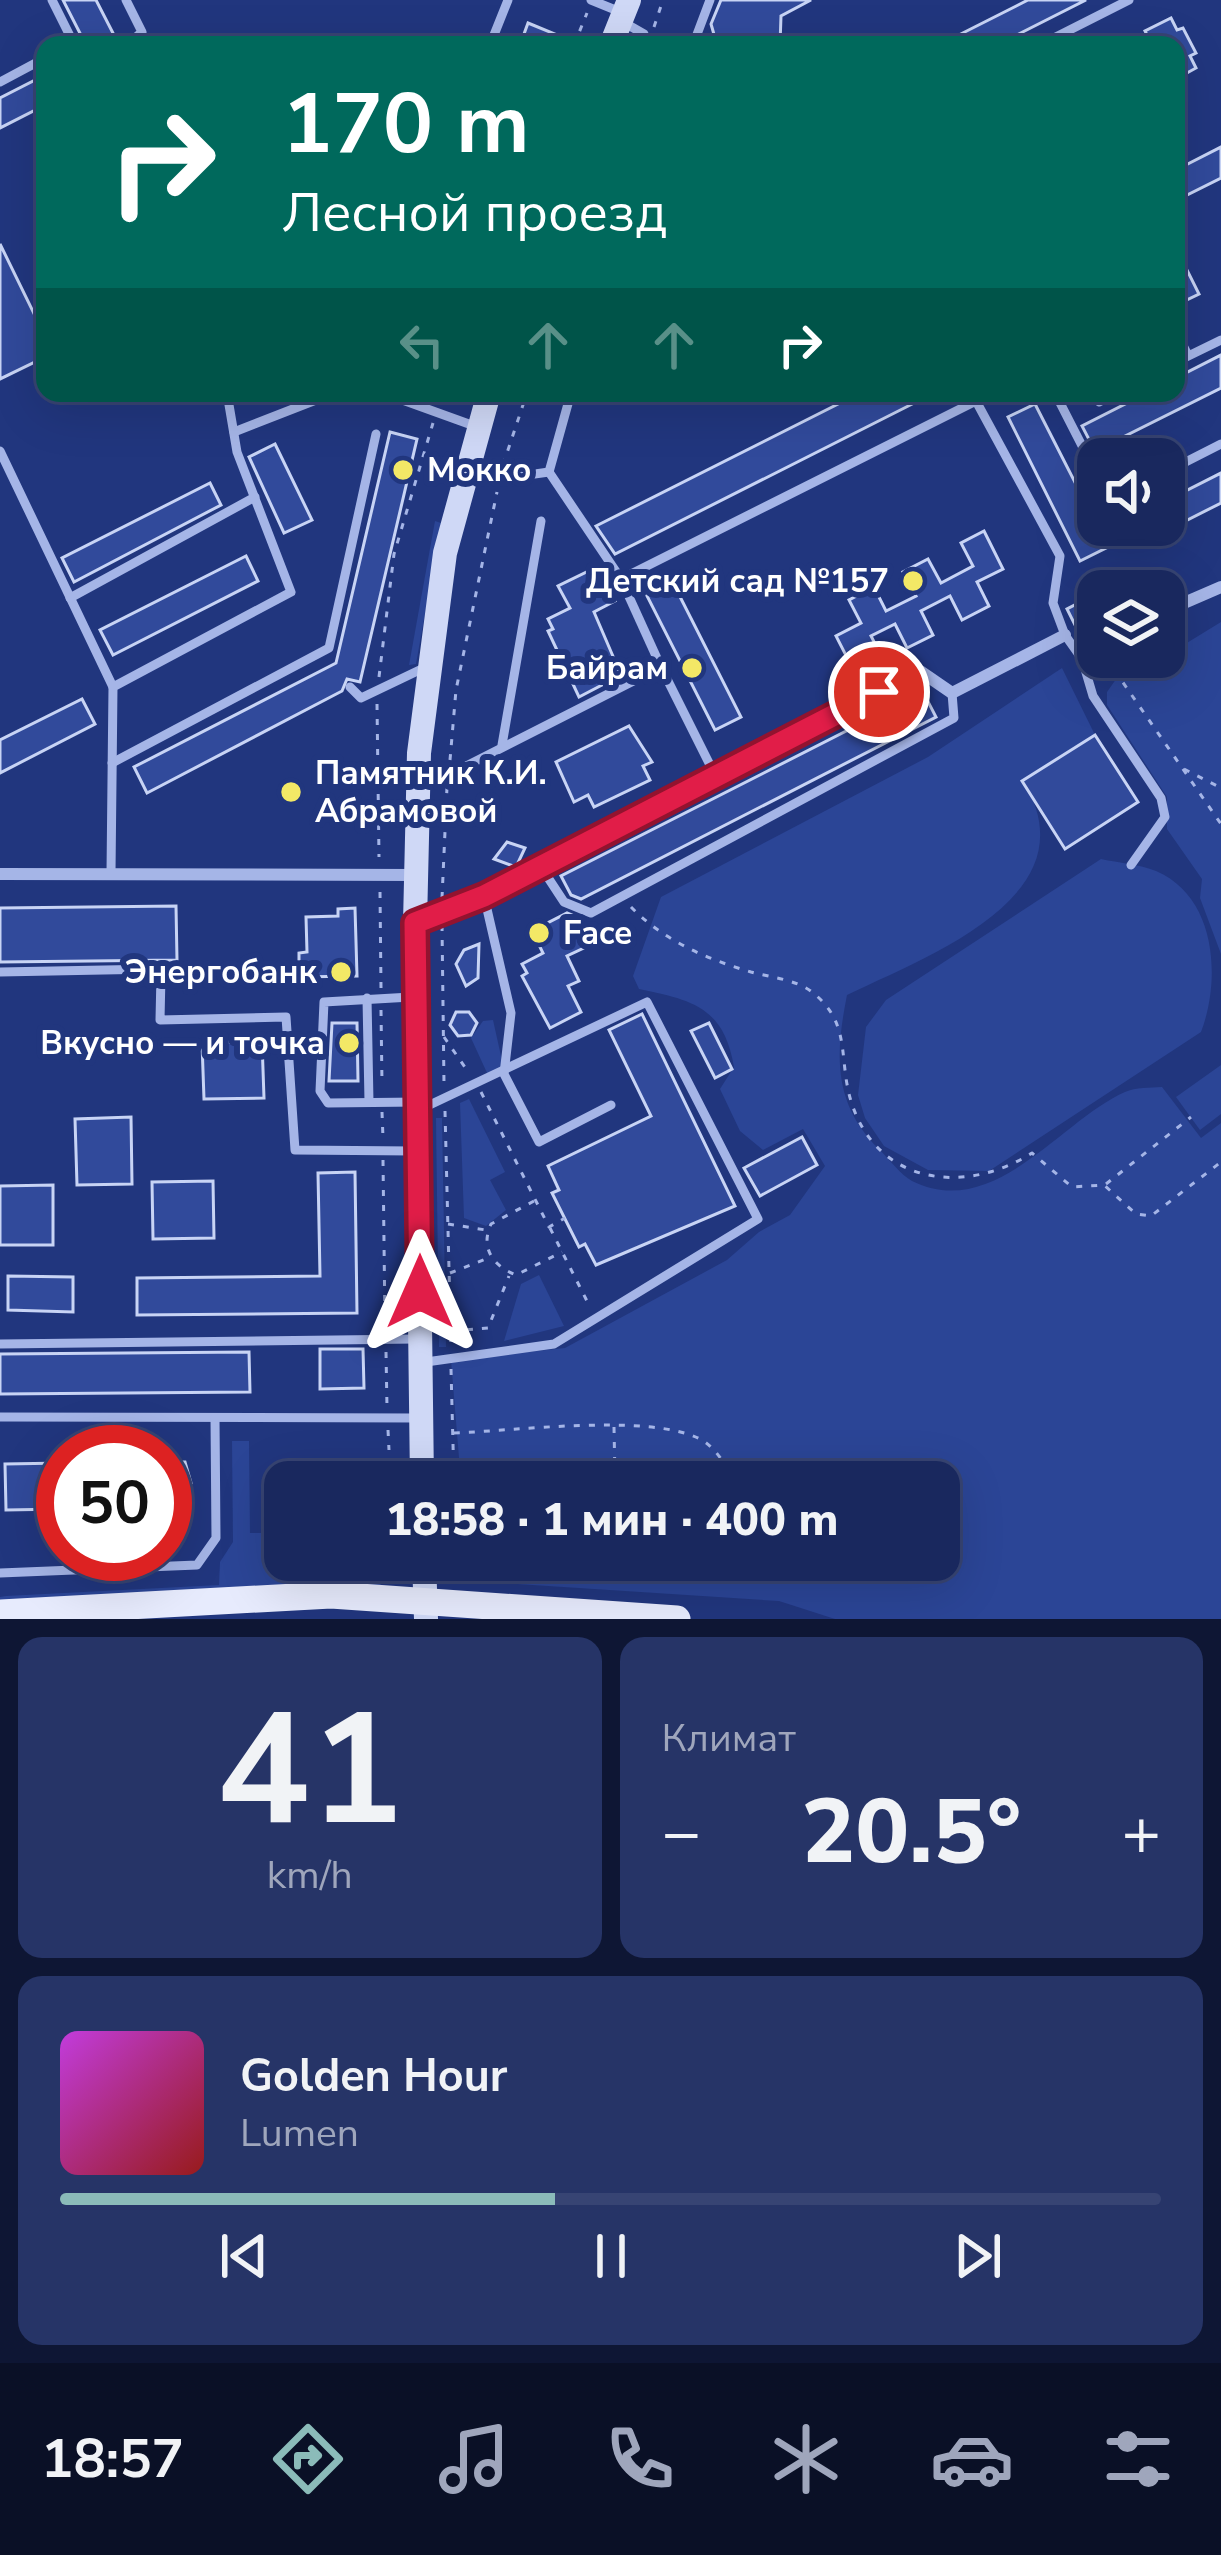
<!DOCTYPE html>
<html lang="ru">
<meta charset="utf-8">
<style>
:root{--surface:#19285e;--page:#263467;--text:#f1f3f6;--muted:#9fa6bc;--line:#374473;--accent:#8bbbb9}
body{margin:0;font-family:"Nunito Sans",sans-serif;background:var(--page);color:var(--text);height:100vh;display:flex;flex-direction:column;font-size:45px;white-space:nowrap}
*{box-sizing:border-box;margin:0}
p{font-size:39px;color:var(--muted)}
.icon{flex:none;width:66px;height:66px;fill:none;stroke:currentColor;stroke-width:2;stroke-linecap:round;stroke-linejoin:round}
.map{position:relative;height:1619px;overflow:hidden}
.details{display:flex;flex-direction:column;gap:18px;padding:18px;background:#0e1634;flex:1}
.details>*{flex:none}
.top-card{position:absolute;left:36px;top:36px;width:1149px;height:366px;border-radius:24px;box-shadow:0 12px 48px #0002,0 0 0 3px var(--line);background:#00695c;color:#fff;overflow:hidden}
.buttons{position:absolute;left:1077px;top:438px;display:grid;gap:24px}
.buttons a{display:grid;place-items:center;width:108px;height:108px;border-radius:24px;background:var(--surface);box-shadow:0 12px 48px #0002,0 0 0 3px var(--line);font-size:60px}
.speed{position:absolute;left:36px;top:1425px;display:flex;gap:24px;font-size:60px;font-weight:700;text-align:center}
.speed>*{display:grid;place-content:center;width:156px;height:156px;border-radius:50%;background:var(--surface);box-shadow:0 12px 48px #0002,0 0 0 3px var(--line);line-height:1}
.speed .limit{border:18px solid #d22;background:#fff;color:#111}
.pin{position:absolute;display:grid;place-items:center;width:102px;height:102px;color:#fff;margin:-51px;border:6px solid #fff;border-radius:50%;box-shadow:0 3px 12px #0007}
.me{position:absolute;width:132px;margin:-66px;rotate:0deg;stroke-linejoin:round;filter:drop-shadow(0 0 9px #0008)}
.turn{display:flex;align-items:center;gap:42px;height:252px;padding:0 48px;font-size:54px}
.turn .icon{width:156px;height:156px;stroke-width:2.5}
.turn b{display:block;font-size:84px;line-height:102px}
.lanes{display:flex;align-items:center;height:114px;padding:0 48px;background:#0003;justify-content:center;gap:60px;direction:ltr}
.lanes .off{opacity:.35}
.big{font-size:90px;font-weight:800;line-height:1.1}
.details .tile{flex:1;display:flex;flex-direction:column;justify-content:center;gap:18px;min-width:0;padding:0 42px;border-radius:24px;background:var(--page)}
.details .dial{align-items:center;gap:0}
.dial b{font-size:156px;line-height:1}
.song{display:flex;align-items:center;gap:36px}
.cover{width:144px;height:144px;border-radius:18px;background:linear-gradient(135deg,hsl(290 70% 55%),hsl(0 70% 35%))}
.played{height:12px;border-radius:6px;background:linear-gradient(90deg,var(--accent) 45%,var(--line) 45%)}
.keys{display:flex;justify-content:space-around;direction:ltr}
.heat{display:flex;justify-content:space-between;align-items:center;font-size:66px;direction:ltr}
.details .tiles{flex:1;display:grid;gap:18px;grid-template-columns:1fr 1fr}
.tile:last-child{grid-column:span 2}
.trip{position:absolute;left:264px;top:1461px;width:696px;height:120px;border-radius:24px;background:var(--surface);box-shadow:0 12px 48px #0002,0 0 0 3px var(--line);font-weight:800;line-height:120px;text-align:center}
.tabs{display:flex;height:192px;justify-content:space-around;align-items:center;background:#0a1026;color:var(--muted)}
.tabs .icon{width:84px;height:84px}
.tabs .active{color:var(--accent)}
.tabs b{font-size:54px;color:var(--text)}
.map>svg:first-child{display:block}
</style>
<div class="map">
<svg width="1221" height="1619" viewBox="0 0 1221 1619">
<rect width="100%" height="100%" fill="#21367e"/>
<g fill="#2b4596">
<polygon points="435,521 441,523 416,664 409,665"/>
<polygon points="1221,622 1221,954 1200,898 1202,879 1167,829 1167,797 1107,705 1107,692 1119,675 1164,657"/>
<path d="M 1062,668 L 1095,735 L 1023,781 C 1094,896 927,956 847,995 C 835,1055 833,1104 879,1149 C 889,1159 901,1175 912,1181 C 994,1222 1061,1120 1125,1092 C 1136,1087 1150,1088 1162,1087 L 1201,1138 L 1221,1123 L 1221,1619 L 835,1619 L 779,1601 L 517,1584 L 475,1569 L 470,1560 L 939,1560 L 939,1482 L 461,1482 L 451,1360 L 565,1348 L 727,1260 L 759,1232 L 790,1215 L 825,1166 L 803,1129 L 763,1150 L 740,1131 L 720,1089 L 734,1067 C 724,1007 692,1000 639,989 L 633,976 L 661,897 L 928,757 Z"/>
<path d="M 1101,859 C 1119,863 1139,864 1156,871 C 1217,897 1221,980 1201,1032 L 989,1171 L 928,1170 L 884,1146 L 865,1118 L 858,1095 L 866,1027 L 886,1000 Z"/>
<polygon points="493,1020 503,1065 488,1075 471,1038 483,1021"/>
<polygon points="1221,1065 1221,1114 1200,1130 1176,1097"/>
<polygon points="469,1099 505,1172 490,1180 506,1210 486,1226 464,1218 460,1103"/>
<polygon points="436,1118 442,1118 446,1347 439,1347"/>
<polygon points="539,1275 564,1326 504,1341 521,1284"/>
<polygon points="232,1441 249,1441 250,1533 285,1533 285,1560 383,1560 384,1581 377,1588 0,1608 0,1597 6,1596 219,1585 220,1562 233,1542"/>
</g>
<g fill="#314a9b" stroke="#c8d4f5" stroke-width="3">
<polygon points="63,0 96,0 116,39 86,45"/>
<polygon points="721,0 811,0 781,16 780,45 717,45 711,24"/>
<polygon points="1028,0 1086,0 997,45 939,45"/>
<polygon points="1171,18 1177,30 1183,28 1196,53 1190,56 1196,68 1176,79 1176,45 1152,45 1145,31"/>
<polygon points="528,23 555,34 551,45 520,45"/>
<polygon points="45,75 45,105 0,128 0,98"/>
<polygon points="1221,147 1221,178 1181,198 1176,170"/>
<polygon points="0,244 45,336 45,357 0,379"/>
<polygon points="1176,248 1199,294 1176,305"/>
<polygon points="1221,355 1221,388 1095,451 1082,426 1147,393 1176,393 1176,378"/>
<polygon points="860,393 934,393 615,554 596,526"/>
<polygon points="1035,404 1108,547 1080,561 1008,417"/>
<polygon points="390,432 417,439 360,682 347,679 342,691 147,793 134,767 336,663"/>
<polygon points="275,444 312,520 284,533 249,457"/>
<polygon points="1221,473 1221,503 1142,543 1133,525 1164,525 1164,502"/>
<polygon points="210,483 221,505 74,582 62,558"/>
<polygon points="984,531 1003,569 977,582 989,606 962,620 950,596 921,611 933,635 907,648 895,624 871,636 884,661 856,675 836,636 861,623 849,600 874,587 886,611 916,596 903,572 928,559 941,583 973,566 961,543"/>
<polygon points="246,556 258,581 113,655 100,630"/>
<polygon points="601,565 614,588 609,590 615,601 594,612 621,675 579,697 548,631 553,629 548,619 570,608 558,586"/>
<polygon points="1141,571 1151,591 1102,591"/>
<polygon points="668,573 741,717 715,730 642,586"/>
<polygon points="1098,593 1098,638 1085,645 1067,609"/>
<polygon points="923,692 936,717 581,899 571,895 561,876"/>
<polygon points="82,699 95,724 0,773 0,740"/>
<polygon points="629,726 652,762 643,766 650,780 594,807 588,795 574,802 556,762"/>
<polygon points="1095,735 1138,802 1065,849 1022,781"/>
<polygon points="507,842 525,848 516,867 494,859"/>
<polygon points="176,906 177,960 0,962 0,908"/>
<polygon points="355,908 357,976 299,977 299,953 307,952 306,917 338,916 338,909"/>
<polygon points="567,913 581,919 588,932 583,935 588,946 567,956 579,981 568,986 581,1012 550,1028 522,976 527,973 522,964 543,953 532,931"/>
<polygon points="479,944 478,978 466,986 456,964 464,950"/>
<polygon points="456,1012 469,1012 477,1023 471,1035 458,1036 450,1025"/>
<polygon points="642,1014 735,1206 596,1265 585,1244 579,1247 552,1193 559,1190 548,1166 651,1116 609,1030"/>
<polygon points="332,1023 357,1023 358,1081 329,1081"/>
<polygon points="709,1023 732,1069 715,1078 691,1031"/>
<polygon points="262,1041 264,1098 204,1099 202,1043"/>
<polygon points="131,1117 132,1184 77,1185 75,1119"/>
<polygon points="802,1137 817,1165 760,1196 744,1168"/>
<polygon points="355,1172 357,1313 137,1315 137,1278 320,1276 318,1173"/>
<polygon points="213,1181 214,1238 153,1239 152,1182"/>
<polygon points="53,1185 53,1245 0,1245 0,1186"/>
<polygon points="8,1276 73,1277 73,1312 8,1310"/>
<polygon points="320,1349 363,1349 364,1388 320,1389"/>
<polygon points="249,1352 250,1392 0,1394 0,1354"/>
<polygon points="165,1462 185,1462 191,1483 165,1489"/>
<polygon points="63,1463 63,1509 6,1510 5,1464"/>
</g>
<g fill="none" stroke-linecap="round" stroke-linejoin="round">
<g stroke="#a5b5e7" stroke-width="3" stroke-dasharray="6 9" stroke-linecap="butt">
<polyline points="654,27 663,0"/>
<polyline points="574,45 587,13"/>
<polyline points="503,465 527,393"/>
<polyline points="1106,658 1221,824"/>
<polyline points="379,677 394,554 433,423"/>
<polyline points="377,704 379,857"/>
<polyline points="450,760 456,690 497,492"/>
<polyline points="1184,769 1221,788"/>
<polyline points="380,892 381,988"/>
<polyline points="442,898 447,787"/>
<path d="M 631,907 C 663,940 706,959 751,972 C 770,977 797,980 812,992 C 852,1023 838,1059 851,1101 C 877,1186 966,1195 1032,1153 L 1072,1187 L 1104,1185 L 1136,1214 L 1151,1216 L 1221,1162"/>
<polyline points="442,925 444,1084"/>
<polyline points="381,1010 382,1084"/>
<polyline points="444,1037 469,1073"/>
<polyline points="481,1092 549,1227 565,1218"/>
<polyline points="445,1111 451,1348"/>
<polyline points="382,1112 383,1138"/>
<polyline points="383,1160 385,1324"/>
<polyline points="1106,1184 1191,1117"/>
<path d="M 534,1201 L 491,1224 C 480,1248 493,1266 516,1275 L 562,1252"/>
<polyline points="448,1224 486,1230"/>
<polyline points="550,1228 589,1305"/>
<polyline points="450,1273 491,1257"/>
<polyline points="452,1331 488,1328 509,1276"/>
<polyline points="386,1352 387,1408"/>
<polyline points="451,1369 454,1482"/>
<polyline points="614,1427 615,1478"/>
<polyline points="388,1430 389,1450"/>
<path d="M 454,1433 C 514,1431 649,1413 700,1439 C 717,1448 725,1466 736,1482"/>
<polyline points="552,1482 641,1482"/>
<polyline points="781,1482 789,1482"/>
<polyline points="395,1560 396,1581"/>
<polyline points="456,1560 456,1581"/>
</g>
<g stroke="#a5b5e7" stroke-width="9">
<polyline points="52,0 73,42 68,45"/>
<polyline points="126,0 142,32 127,45"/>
<polyline points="591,0 623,13"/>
<polyline points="623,22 644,34 649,45"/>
<polyline points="490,45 508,0"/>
<polyline points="693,45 710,0"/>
<polyline points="1040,45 1129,0"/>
<polyline points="0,82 45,58"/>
<polyline points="1176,332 1188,355"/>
<polyline points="1176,362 1221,340"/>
<polyline points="383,393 480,428"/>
<polyline points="571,393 549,472 621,579 976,401 1060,556 1053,603 1065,635 1082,659 1093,696 1161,798 1165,817 1131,865"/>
<polyline points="1055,393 1098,477"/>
<polyline points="1099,402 1116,393"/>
<polyline points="234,432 334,393"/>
<polyline points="0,451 113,687"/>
<polyline points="1164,473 1221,444"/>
<polyline points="466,476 485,481 549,472"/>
<polyline points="621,579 661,667"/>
<polyline points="70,598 255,497"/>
<polyline points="1164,614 1184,603"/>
<polyline points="1082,659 1098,650"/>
<polyline points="350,687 361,698 428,666"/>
<polyline points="502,745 541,521"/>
<polyline points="112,763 329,648 376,434"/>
<polyline points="421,789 661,667 716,777"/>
<polyline points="541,867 564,902 591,913 954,718 952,693"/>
<polyline points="111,873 113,687 291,592 237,452 227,393"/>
<polyline points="484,896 511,1013 504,1074 539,1142 611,1105"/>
<polyline points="0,972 156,969 161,975 160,1020 286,1017 295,1150 413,1151"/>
<polyline points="411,997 324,1002 320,1091 328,1103 418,1102"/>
<polyline points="367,998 369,1102"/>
<polyline points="419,1110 647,1002 758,1219 554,1344 426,1362"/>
<polyline points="0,1344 415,1339"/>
<polyline points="0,1417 416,1418"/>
<polyline points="351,1482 352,1465 422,1464"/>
<polyline points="0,1573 197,1565 216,1538 215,1418"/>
</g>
<g stroke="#a5b5e7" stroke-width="12">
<polyline points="1184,603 1221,587"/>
<polyline points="0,874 415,875"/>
<polyline points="415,923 541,867 920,671 952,693 1065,635"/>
</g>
<g stroke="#cfd8f6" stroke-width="24">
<polyline points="611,45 629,0"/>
<polyline points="422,1482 415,923 419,753 445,553 489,393"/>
<polyline points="424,1560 426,1619"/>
</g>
<polyline stroke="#e7ebfd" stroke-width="27" points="0,1613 331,1595 677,1619"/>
</g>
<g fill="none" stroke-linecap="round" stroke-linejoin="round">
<defs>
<polyline id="route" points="420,1292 415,923 484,896 879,692"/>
</defs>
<use href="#route" stroke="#92132f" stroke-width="30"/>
<use href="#route" stroke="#e11d48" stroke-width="21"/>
</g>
<g fill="#f3e866" stroke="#21367e" stroke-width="4.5">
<circle cx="403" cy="470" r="12"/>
<circle cx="913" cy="581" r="12"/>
<circle cx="692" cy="668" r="12"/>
<circle cx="291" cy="792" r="12"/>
<circle cx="539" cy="933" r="12"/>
<circle cx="341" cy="972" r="12"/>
<circle cx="349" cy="1043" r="12"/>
</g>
<g text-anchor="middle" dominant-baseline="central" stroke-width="12" stroke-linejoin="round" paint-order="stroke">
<g font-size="33" font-weight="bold" fill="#fff" stroke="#21367e" text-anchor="end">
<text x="427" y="470" text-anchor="start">Мокко</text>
<text x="889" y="581">Детский сад №157</text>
<text x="668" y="668">Байрам</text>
<text x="315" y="773" text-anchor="start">Памятник К.И.<tspan x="315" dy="38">Абрамовой</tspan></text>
<text x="563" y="933" text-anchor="start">Face</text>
<text x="317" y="972">Энергобанк</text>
<text x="325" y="1043">Вкусно — и точка</text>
</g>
</g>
</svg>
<div class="buttons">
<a><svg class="icon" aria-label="sound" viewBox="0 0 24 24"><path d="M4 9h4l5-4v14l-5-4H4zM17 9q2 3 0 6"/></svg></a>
<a><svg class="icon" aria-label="layers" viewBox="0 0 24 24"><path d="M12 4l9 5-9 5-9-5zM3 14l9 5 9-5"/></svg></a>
</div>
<div class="speed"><div class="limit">50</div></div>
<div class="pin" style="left:879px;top:692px;background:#d93025"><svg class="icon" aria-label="arrive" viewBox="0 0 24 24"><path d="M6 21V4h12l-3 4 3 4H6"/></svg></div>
<svg class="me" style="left:420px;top:1292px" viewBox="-20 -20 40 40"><path d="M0-17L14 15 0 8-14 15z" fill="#e11d48" stroke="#fff" stroke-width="4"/></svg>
<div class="trip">18:58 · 1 мин · 400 m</div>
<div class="top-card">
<div class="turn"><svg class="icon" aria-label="right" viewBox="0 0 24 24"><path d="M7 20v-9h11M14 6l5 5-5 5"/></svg><div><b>170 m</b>Лесной проезд</div></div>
<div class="lanes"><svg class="icon off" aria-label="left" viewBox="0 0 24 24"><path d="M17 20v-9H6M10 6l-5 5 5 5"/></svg><svg class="icon off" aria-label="ahead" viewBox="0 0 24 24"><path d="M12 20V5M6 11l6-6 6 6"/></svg><svg class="icon off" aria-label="ahead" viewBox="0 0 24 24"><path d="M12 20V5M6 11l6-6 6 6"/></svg><svg class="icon" aria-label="right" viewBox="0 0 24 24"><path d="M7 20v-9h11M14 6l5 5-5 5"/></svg></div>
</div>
</div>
<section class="details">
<div class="tiles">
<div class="tile dial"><b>41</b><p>km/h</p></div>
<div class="tile"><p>Климат</p>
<div class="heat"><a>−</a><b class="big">20.5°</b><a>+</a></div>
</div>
<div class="tile">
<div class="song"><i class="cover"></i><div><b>Golden Hour</b><p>Lumen</p></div></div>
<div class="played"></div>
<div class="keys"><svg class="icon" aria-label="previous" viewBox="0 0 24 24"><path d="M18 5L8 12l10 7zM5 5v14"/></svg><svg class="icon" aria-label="pause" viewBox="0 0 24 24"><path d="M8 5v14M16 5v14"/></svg><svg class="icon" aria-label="next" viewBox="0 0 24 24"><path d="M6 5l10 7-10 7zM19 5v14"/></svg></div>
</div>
</div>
</section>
<nav class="tabs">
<b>18:57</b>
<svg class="icon active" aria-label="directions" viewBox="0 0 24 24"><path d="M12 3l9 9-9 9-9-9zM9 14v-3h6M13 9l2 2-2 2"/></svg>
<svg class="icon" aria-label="music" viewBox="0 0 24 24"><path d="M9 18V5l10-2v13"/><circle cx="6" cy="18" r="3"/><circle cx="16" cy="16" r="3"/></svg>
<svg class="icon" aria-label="phone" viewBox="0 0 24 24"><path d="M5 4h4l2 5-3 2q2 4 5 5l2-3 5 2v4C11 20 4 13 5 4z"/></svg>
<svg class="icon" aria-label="climate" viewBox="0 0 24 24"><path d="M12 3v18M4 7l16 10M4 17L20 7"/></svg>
<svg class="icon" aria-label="car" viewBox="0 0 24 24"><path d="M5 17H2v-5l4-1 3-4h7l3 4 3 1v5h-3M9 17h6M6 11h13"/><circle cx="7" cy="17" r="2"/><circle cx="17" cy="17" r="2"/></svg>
<svg class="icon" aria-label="filters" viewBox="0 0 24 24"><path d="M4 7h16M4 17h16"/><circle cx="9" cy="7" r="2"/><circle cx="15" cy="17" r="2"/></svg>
</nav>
